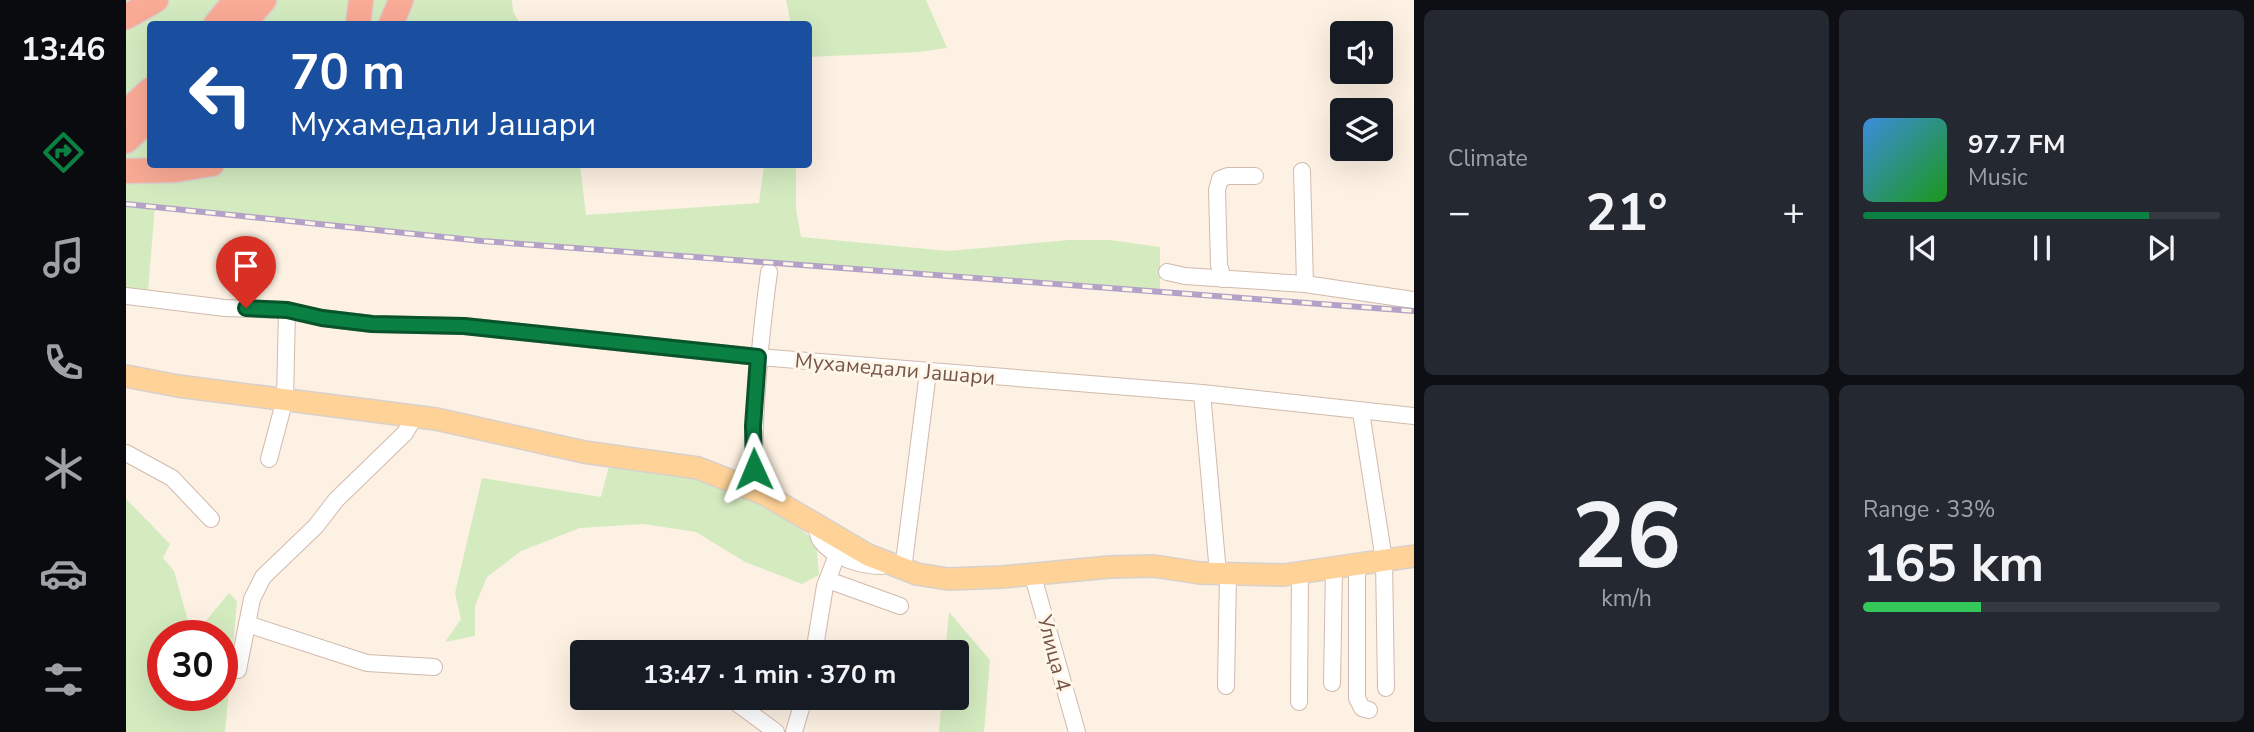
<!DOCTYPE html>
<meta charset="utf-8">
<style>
:root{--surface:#171b24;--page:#242831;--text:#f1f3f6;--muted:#9ea1a6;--line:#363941;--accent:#0b8043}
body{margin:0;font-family:"Nunito Sans",sans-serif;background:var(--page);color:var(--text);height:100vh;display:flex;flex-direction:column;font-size:26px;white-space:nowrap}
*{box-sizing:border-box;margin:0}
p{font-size:23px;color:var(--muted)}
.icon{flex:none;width:38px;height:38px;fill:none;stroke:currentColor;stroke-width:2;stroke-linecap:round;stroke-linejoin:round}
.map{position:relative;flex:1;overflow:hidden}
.details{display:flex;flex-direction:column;gap:10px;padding:10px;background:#0d0f14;width:840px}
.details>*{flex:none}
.top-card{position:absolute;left:21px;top:21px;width:665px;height:147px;border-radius:7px;box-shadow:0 7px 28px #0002;background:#1a4fa0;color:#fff;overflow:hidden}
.fabs{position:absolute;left:1204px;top:21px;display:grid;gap:14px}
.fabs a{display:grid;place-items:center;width:63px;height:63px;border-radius:7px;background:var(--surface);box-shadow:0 7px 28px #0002;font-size:35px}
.speed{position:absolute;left:21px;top:620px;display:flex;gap:14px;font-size:35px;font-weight:700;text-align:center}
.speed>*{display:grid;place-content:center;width:91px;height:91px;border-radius:50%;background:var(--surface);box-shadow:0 7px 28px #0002;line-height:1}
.speed .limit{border:10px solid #d22;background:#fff;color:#111}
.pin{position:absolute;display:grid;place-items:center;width:60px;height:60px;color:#fff;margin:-72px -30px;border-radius:50% 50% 50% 0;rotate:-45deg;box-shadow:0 0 7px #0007}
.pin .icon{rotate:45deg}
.me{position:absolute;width:77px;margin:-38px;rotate:359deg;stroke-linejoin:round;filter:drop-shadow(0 0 5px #0008)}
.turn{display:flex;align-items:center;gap:24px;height:147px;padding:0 28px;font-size:32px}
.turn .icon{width:91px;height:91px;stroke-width:2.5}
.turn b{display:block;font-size:49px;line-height:60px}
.big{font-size:52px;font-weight:700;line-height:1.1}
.details .widget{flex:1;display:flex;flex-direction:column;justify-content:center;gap:10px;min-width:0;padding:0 24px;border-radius:10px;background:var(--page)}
.details .dial{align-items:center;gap:0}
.dial b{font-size:91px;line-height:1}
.song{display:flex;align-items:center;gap:21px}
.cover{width:84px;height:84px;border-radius:10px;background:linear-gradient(135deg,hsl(210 70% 55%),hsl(120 70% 35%))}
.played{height:7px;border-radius:4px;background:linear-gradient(90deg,var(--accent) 80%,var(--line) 80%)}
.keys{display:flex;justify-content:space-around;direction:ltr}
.heat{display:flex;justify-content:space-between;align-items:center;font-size:38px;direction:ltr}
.charge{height:10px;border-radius:5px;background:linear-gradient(90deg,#34c759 33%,var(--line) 0)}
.details .tiles{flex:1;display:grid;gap:10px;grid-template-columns:repeat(2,1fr)}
.trip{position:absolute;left:444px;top:640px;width:399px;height:70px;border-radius:7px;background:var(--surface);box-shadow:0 7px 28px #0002;font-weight:700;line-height:70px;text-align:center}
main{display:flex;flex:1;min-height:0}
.tab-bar{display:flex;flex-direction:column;width:126px;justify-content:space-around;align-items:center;background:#090b0e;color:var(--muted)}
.tab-bar .icon{width:49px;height:49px}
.tab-bar .selected{color:var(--accent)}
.tab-bar b{font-size:32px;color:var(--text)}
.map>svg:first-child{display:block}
</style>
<main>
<nav class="tab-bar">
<b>13:46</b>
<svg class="icon selected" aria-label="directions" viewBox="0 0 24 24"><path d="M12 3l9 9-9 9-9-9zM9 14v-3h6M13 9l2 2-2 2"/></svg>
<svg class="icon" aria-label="music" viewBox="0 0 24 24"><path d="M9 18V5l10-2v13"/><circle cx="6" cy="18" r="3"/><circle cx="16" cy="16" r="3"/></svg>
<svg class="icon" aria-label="phone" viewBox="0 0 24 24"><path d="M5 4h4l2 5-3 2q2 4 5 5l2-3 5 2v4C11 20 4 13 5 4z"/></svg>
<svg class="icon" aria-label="climate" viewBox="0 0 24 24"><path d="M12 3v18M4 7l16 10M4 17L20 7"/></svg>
<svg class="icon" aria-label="car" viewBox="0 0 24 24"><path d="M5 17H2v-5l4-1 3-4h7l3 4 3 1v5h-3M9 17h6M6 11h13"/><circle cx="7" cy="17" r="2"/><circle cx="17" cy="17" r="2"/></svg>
<svg class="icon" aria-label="filters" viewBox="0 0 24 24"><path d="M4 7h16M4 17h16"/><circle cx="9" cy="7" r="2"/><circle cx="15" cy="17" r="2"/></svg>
</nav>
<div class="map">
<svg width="1288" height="732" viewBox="0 0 1288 732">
<rect width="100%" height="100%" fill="#fdf1e3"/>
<g fill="#d4ebc0">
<polygon points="0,0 386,0 387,11 394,24 24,24 24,164 454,165 460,215 633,203 638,165 670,165 670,209 675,237 823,251 943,240 984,240 1034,247 1034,292 356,241 29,206 22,291 0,288"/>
<polygon points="660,0 800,0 821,48 793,52 683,57 682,24 665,24"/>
<polygon points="484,462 577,476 635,501 690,541 693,575 676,584 619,562 570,532 517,524 454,528 395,551 361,577 349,606 349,636 319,642 335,619 329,593 356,478 475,497"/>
<polygon points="0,499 44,544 37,558 48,571 66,635 37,635 37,695 96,695 96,635 68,635 103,593 111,601 99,732 0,732"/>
<polygon points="823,612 864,660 858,732 813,732 816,698 831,698 831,653 819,653"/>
</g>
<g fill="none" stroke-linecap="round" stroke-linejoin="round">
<defs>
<g id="minor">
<polyline points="1176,171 1179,284"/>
<polyline points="1041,272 1059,276 1179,284 1288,300"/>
<polyline points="1097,279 1093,265 1091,190 1094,179 1102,176 1129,176"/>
<polyline points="0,296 99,308 161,310 196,318 246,324 338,326 632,357 1076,393 1288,416"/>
<polyline points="1076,393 1092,573"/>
<polyline points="1235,412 1258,560 1260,688"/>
<polyline points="0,453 46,478 85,519"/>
<polyline points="143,459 159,399 161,310"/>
<path d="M 628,490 C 627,415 633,346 643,272"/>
<path d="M 690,525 C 691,530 692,537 695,541 C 708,558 736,566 756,566"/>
<polyline points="1231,564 1231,698 1236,708 1243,710"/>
<polyline points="777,570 802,372"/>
<polyline points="906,573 951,732"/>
<polyline points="702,580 774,606"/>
<polyline points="121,624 241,663 308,667"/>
<polyline points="688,653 699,586 711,555"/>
<polyline points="112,670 126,599 137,577 190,526 210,500 279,433 289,416"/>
<polyline points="1206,683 1208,569"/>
<polyline points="1100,686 1102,574"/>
<polyline points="604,698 650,732"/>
<polyline points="1173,702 1174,573"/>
<polyline points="668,732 678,698"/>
</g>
<polyline id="major" points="0,376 52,386 310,419 458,452 572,468 638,494 742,555 791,574 822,579 876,577 984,567 1028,566 1074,573 1158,575 1288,556"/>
<g id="highway">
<polyline points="0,17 30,0"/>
<polyline points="90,24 110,0"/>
<polyline points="117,24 138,0"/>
<polyline points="232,24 235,0"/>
<polyline points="265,24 275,0"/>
<polyline points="0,112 24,90"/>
<polyline points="0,141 24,119"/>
<polyline points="0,171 49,170 86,164"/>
</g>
</defs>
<use href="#minor" stroke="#d1baac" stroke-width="18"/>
<use href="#major" stroke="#d9d0cc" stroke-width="24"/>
<use href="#highway" stroke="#d9d0cc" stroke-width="27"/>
<use href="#minor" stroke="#fff" stroke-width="16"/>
<use href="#major" stroke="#ffd398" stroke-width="21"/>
<use href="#highway" stroke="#faab96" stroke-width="24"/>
<defs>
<polyline id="rail" points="0,204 356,241 1288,311"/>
</defs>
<use href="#rail" stroke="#b3a1c7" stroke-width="6"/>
<use href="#rail" stroke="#fff6ea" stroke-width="3.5" stroke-dasharray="10" stroke-linecap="butt"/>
</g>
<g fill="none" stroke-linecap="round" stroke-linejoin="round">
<defs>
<polyline id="route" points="120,308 161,310 196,318 246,324 338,326 632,357 627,426 628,469"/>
</defs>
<use href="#route" stroke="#07532c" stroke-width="18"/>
<use href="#route" stroke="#0b8043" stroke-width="12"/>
</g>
<g text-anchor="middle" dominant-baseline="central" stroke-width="6" stroke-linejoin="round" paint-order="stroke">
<g font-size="21" fill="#765648" stroke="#fff6ea">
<text transform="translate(769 369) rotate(5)">Мухамедали Јашари</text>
<text transform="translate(928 653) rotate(75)">Улица 4</text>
</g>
</g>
</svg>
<div class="fabs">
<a><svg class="icon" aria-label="sound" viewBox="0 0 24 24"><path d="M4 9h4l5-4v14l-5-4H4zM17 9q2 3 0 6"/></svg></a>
<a><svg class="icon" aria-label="layers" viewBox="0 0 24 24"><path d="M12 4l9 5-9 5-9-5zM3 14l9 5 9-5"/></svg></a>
</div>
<div class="speed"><div class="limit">30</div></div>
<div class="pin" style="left:120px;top:308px;background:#d93025"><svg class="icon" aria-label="arrive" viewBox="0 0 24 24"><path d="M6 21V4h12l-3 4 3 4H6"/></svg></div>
<svg class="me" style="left:628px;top:469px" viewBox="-20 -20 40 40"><path d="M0-17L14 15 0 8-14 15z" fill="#0b8043" stroke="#fff" stroke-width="4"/></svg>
<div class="trip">13:47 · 1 min · 370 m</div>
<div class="top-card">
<div class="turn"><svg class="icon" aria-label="left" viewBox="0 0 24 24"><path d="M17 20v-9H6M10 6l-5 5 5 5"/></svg><div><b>70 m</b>Мухамедали Јашари</div></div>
</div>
</div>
<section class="details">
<div class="tiles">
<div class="widget"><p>Climate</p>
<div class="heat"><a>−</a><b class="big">21°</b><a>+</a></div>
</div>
<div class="widget">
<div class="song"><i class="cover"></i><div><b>97.7 FM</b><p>Music</p></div></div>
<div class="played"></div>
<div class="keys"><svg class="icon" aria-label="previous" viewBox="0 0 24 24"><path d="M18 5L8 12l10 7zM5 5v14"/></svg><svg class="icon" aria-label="pause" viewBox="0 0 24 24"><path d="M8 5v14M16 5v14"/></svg><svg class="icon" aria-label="next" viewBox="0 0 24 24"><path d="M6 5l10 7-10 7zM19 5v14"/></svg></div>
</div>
<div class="widget dial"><b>26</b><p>km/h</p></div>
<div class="widget"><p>Range · 33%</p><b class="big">165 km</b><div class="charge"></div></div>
</div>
</section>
</main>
